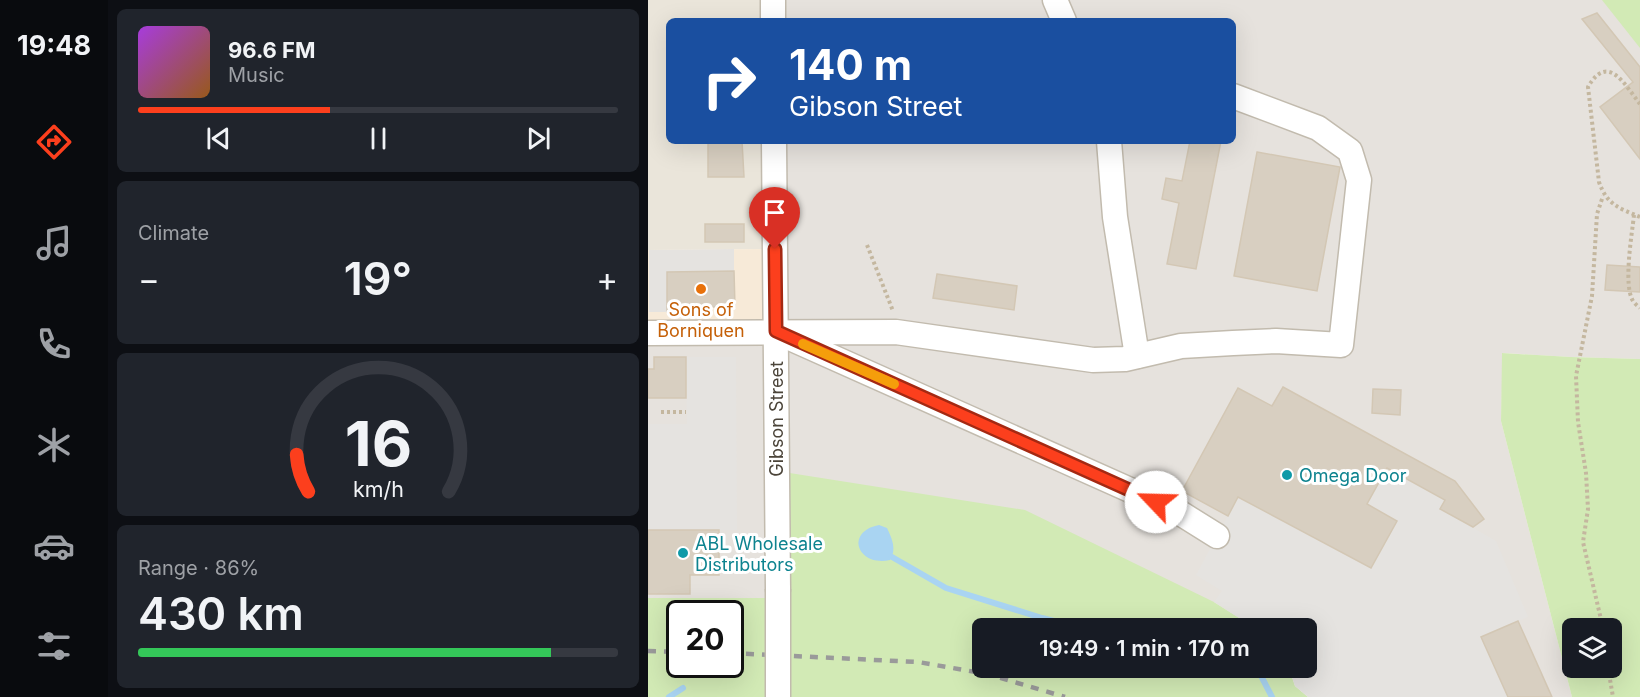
<!DOCTYPE html>
<meta charset="utf-8">
<style>
:root{--surface:#171b24;--page:#20242c;--text:#f1f3f6;--muted:#9ea1a6;--line:#363941;--accent:#fc3f1d}
body{margin:0;font-family:Inter,sans-serif;background:var(--page);color:var(--text);height:100vh;display:flex;flex-direction:column;font-size:22px;white-space:nowrap}
*{box-sizing:border-box;margin:0}
p{font-size:20px;color:var(--muted)}
.icon{flex:none;width:33px;height:33px;fill:none;stroke:currentColor;stroke-width:2;stroke-linecap:round;stroke-linejoin:round}
.map{position:relative;flex:1;overflow:hidden}
.side{display:flex;flex-direction:column;gap:9px;padding:9px;background:#0d0f14;width:540px}
.side>*{flex:none}
.top-card{position:absolute;left:18px;top:18px;width:570px;height:126px;border-radius:9px;box-shadow:0 6px 24px #0002;background:#1a4fa0;color:#fff;overflow:hidden}
.fabs{position:absolute;left:914px;top:618px;display:grid;gap:12px}
.fabs a{display:grid;place-items:center;width:60px;height:60px;border-radius:9px;background:var(--surface);box-shadow:0 6px 24px #0002;font-size:30px}
.speed{position:absolute;left:18px;top:600px;display:flex;gap:12px;font-size:30px;font-weight:700;text-align:center}
.speed>*{display:grid;place-content:center;width:78px;height:78px;border-radius:50%;background:var(--surface);box-shadow:0 6px 24px #0002;line-height:1}
.speed .limit{border:3px solid #111;border-radius:9px;background:#fff;color:#111}
.pin{position:absolute;display:grid;place-items:center;width:51px;height:51px;color:#fff;margin:-62px -26px;border-radius:50% 50% 50% 0;rotate:-45deg;box-shadow:0 0 6px #0007}
.pin .icon{rotate:45deg}
.me{position:absolute;width:66px;margin:-33px;rotate:294deg;stroke-linejoin:round;filter:drop-shadow(0 0 4px #0008)}
.turn{display:flex;align-items:center;gap:21px;height:126px;padding:0 24px;font-size:27px}
.turn .icon{width:78px;height:78px;stroke-width:2.5}
.turn b{display:block;font-size:42px;line-height:51px}
.big{font-size:45px;font-weight:600;line-height:1.1}
.side .tile{flex:1;display:flex;flex-direction:column;justify-content:center;gap:9px;min-width:0;padding:0 21px;border-radius:9px;background:var(--page)}
.side .dial{align-items:center;gap:0}
.dial svg{height:156px;overflow:visible;fill:none;stroke:var(--line);stroke-width:7;stroke-linecap:round;text-anchor:middle}
.dial text{fill:var(--text);stroke:none}
.song{display:flex;align-items:center;gap:18px}
.cover{width:72px;height:72px;border-radius:9px;background:linear-gradient(135deg,hsl(280 70% 55%),hsl(30 70% 35%))}
.played{height:6px;border-radius:3px;background:linear-gradient(90deg,var(--accent) 40%,var(--line) 40%)}
.keys{display:flex;justify-content:space-around;direction:ltr}
.heat{display:flex;justify-content:space-between;align-items:center;font-size:33px;direction:ltr}
.charge{height:9px;border-radius:4px;background:linear-gradient(90deg,#34c759 86%,var(--line) 0)}
.trip{position:absolute;left:324px;top:618px;width:345px;height:60px;border-radius:9px;background:var(--surface);box-shadow:0 6px 24px #0002;font-weight:600;line-height:60px;text-align:center}
main{display:flex;flex:1;min-height:0}
.dock{display:flex;flex-direction:column;width:108px;justify-content:space-around;align-items:center;background:#090b0e;color:var(--muted)}
.dock .icon{width:42px;height:42px}
.dock .current{color:var(--accent)}
.dock b{font-size:27px;color:var(--text)}
.map>svg:first-child{display:block}
</style>
<main>
<nav class="dock">
<b>19:48</b>
<svg class="icon current" aria-label="directions" viewBox="0 0 24 24"><path d="M12 3l9 9-9 9-9-9zM9 14v-3h6M13 9l2 2-2 2"/></svg>
<svg class="icon" aria-label="music" viewBox="0 0 24 24"><path d="M9 18V5l10-2v13"/><circle cx="6" cy="18" r="3"/><circle cx="16" cy="16" r="3"/></svg>
<svg class="icon" aria-label="phone" viewBox="0 0 24 24"><path d="M5 4h4l2 5-3 2q2 4 5 5l2-3 5 2v4C11 20 4 13 5 4z"/></svg>
<svg class="icon" aria-label="climate" viewBox="0 0 24 24"><path d="M12 3v18M4 7l16 10M4 17L20 7"/></svg>
<svg class="icon" aria-label="car" viewBox="0 0 24 24"><path d="M5 17H2v-5l4-1 3-4h7l3 4 3 1v5h-3M9 17h6M6 11h13"/><circle cx="7" cy="17" r="2"/><circle cx="17" cy="17" r="2"/></svg>
<svg class="icon" aria-label="filters" viewBox="0 0 24 24"><path d="M4 7h16M4 17h16"/><circle cx="9" cy="7" r="2"/><circle cx="15" cy="17" r="2"/></svg>
</nav>
<section class="side">
<div class="tile">
<div class="song"><i class="cover"></i><div><b>96.6 FM</b><p>Music</p></div></div>
<div class="played"></div>
<div class="keys"><svg class="icon" aria-label="previous" viewBox="0 0 24 24"><path d="M18 5L8 12l10 7zM5 5v14"/></svg><svg class="icon" aria-label="pause" viewBox="0 0 24 24"><path d="M8 5v14M16 5v14"/></svg><svg class="icon" aria-label="next" viewBox="0 0 24 24"><path d="M6 5l10 7-10 7zM19 5v14"/></svg></div>
</div>
<div class="tile"><p>Climate</p>
<div class="heat"><a>−</a><b class="big">19°</b><a>+</a></div>
</div>
<div class="tile dial"><svg viewBox="0 0 100 80">
<path d="M14 69A42 42 0 1 1 86 69"/>
<path d="M14 69A42 42 0 0 1 8 50" stroke="#fc3f1d"/>
<text x="50" y="56" font-size="32" font-weight="700">16</text>
<text x="50" y="72" font-size="11">km/h</text>
</svg></div>
<div class="tile"><p>Range · 86%</p><b class="big">430 km</b><div class="charge"></div></div>
</section>
<div class="map">
<svg width="992" height="697" viewBox="0 0 992 697">
<rect width="100%" height="100%" fill="#f6f3ec"/>
<polygon fill="#eae5da" points="0,0 125,0 125,21 21,21 21,141 126,141 127,249 0,250"/>
<polygon fill="#f7ead8" points="127,249 128,331 0,333 0,250"/>
<polygon fill="#e6e2dd" points="125,0 992,0 992,359 923,357 855,353 853,421 924,697 660,697 641,668 658,668 658,628 607,628 566,602 0,598 0,333 128,331 126,141 585,141 585,21 125,21"/>
<g fill="#d2eab5" fill-rule="evenodd">
<polygon points="954,0 992,0 992,48"/>
<path d="M 854,353 L 923,357 L 992,359 L 992,697 L 924,697 L 853,421 ZM 924,628 L 963,628 L 963,668 L 924,668 Z"/>
<path d="M 129,471 L 377,510 L 566,602 L 607,628 L 334,628 L 334,668 L 641,668 L 647,686 L 660,697 L 0,697 L 0,598 L 129,598 ZM 32,614 L 82,614 L 82,664 L 32,664 Z"/>
</g>
<g fill="#e5e3e0">
<polygon points="86,249 86,271 19,272 19,312 1,312 1,250"/>
<polygon points="38,357 88,357 89,530 0,530 0,424 39,424"/>
<polygon points="739,468 797,500 792,509 848,541 880,617 833,637 860,697 660,697 647,686 641,668 658,668 658,628 607,628 566,602 574,591 548,575 590,497 723,568 749,521 719,504"/>
</g>
<path fill="#a9d4f2" d="M 231,525 L 239,528 C 244,539 249,549 242,560 C 210,567 196,532 231,525 Z"/>
<g fill="none" stroke-linecap="round" stroke-linejoin="round">
<g stroke="#a9d4f2" stroke-width="6">
<polyline points="244,557 298,588 394,618 434,628"/>
<polyline points="609,668 624,697"/>
<polyline points="21,697 35,688"/>
</g>
</g>
<g fill="#d8cfc1" stroke="#d3c7b4" stroke-width="1.5">
<polygon points="949,13 992,67 992,159 952,107 985,82 934,19"/>
<polygon points="60,141 94,141 96,177 60,177"/>
<polygon points="542,141 573,141 548,269 519,264 531,203 514,199 518,178 534,181"/>
<polygon points="609,152 692,167 669,291 586,276"/>
<rect x="57" y="224" width="39" height="18"/>
<polygon points="959,265 992,267 992,292 957,290"/>
<polygon points="86,271 87,307 36,307 36,312 19,312 19,272"/>
<polygon points="289,274 369,286 366,310 285,298"/>
<polygon points="6,357 38,357 38,398 0,398 0,369 6,369"/>
<polygon points="635,387 807,481 836,519 825,527 792,509 797,500 739,468 719,504 749,521 723,568 590,497 580,516 534,491 590,388 624,406"/>
<polygon points="725,389 753,390 752,415 724,413"/>
<polygon points="0,530 71,530 71,575 42,575 42,594 0,594"/>
<polygon points="870,621 904,697 860,697 833,637"/>
</g>
<g fill="none" stroke-linecap="round" stroke-linejoin="round">
<defs>
<g id="minor">
<polyline points="125,0 125,21"/>
<polyline points="407,0 416,21"/>
<polyline points="126,141 130,589"/>
<polyline points="461,141 467,217 489,356"/>
<polyline points="0,333 248,332 445,360 477,359 533,346 585,343 628,341 693,345 711,180 702,151 670,128 585,96"/>
<polyline points="135,335 529,511 569,536"/>
</g>
</defs>
<use href="#minor" stroke="#c2bbae" stroke-width="27"/>
<g stroke="#c4b79f" stroke-width="4" stroke-dasharray="3 3" stroke-linecap="butt">
<path d="M 992,104 C 977,85 960,52 940,87 L 951,182 C 959,205 971,208 992,217"/>
<path d="M 986,215 C 984,234 975,285 985,301 C 986,303 991,307 992,308"/>
<polyline points="219,245 245,311"/>
<polyline points="13,412 38,412"/>
<polyline points="955,628 935,542 940,509 938,473 930,422 928,376 944,296 949,214 955,196"/>
<polyline points="960,668 965,697"/>
</g>
<use href="#minor" stroke="#fff" stroke-width="24"/>
<g stroke="#9a9a9a" stroke-width="4.5" stroke-dasharray="8 8" stroke-linecap="butt">
<polyline points="0,651 32,652"/>
<polyline points="82,653 270,662 339,674 417,697"/>
</g>
<defs>
<polyline id="minor-bridge" points="130,589 130,697"/>
</defs>
<use href="#minor-bridge" stroke="#c2bbae" stroke-width="27" stroke-linecap="butt"/>
<use href="#minor-bridge" stroke="#fff" stroke-width="24"/>
</g>
<g fill="none" stroke-linecap="round" stroke-linejoin="round">
<defs>
<polyline id="route" points="127,249 128,331 508,502"/>
</defs>
<use href="#route" stroke="#a42913" stroke-width="15"/>
<use href="#route" stroke="#fc3f1d" stroke-width="10"/>
<polyline stroke="#f59e0b" stroke-width="10" points="155,344 246,384"/>
</g>
<circle fill="#e8710a" stroke="#fff" stroke-width="2" cx="53" cy="289" r="6"/>
<g fill="#0f9aa8" stroke="#fff" stroke-width="2">
<circle cx="639" cy="475" r="6"/>
<circle cx="35" cy="553" r="6"/>
</g>
<g text-anchor="middle" dominant-baseline="central" stroke-width="6" stroke-linejoin="round" paint-order="stroke">
<g font-size="18" fill="#c56008" stroke="#fff">
<text x="53" y="309">Sons of<tspan x="53" dy="21">Borniquen</tspan></text>
</g>
<g font-size="18" fill="#4b4439" stroke="#fff">
<text transform="translate(128 419) rotate(-90)">Gibson Street</text>
</g>
<g font-size="18" fill="#0d838f" stroke="#fff" text-anchor="start">
<text x="651" y="475">Omega Door</text>
<text x="47" y="543">ABL Wholesale<tspan x="47" dy="21">Distributors</tspan></text>
</g>
</g>
</svg>
<div class="fabs">
<a><svg class="icon" aria-label="layers" viewBox="0 0 24 24"><path d="M12 4l9 5-9 5-9-5zM3 14l9 5 9-5"/></svg></a>
</div>
<div class="speed"><div class="limit">20</div></div>
<div class="pin" style="left:127px;top:249px;background:#d93025"><svg class="icon" aria-label="arrive" viewBox="0 0 24 24"><path d="M6 21V4h12l-3 4 3 4H6"/></svg></div>
<svg class="me" style="left:508px;top:502px" viewBox="-20 -20 40 40"><circle r="19" fill="#fff"/><path d="M0-13L10 11 0 6-10 11z" fill="#fc3f1d"/></svg>
<div class="trip">19:49 · 1 min · 170 m</div>
<div class="top-card">
<div class="turn"><svg class="icon" aria-label="right" viewBox="0 0 24 24"><path d="M7 20v-9h11M14 6l5 5-5 5"/></svg><div><b>140 m</b>Gibson Street</div></div>
</div>
</div>
</main>
